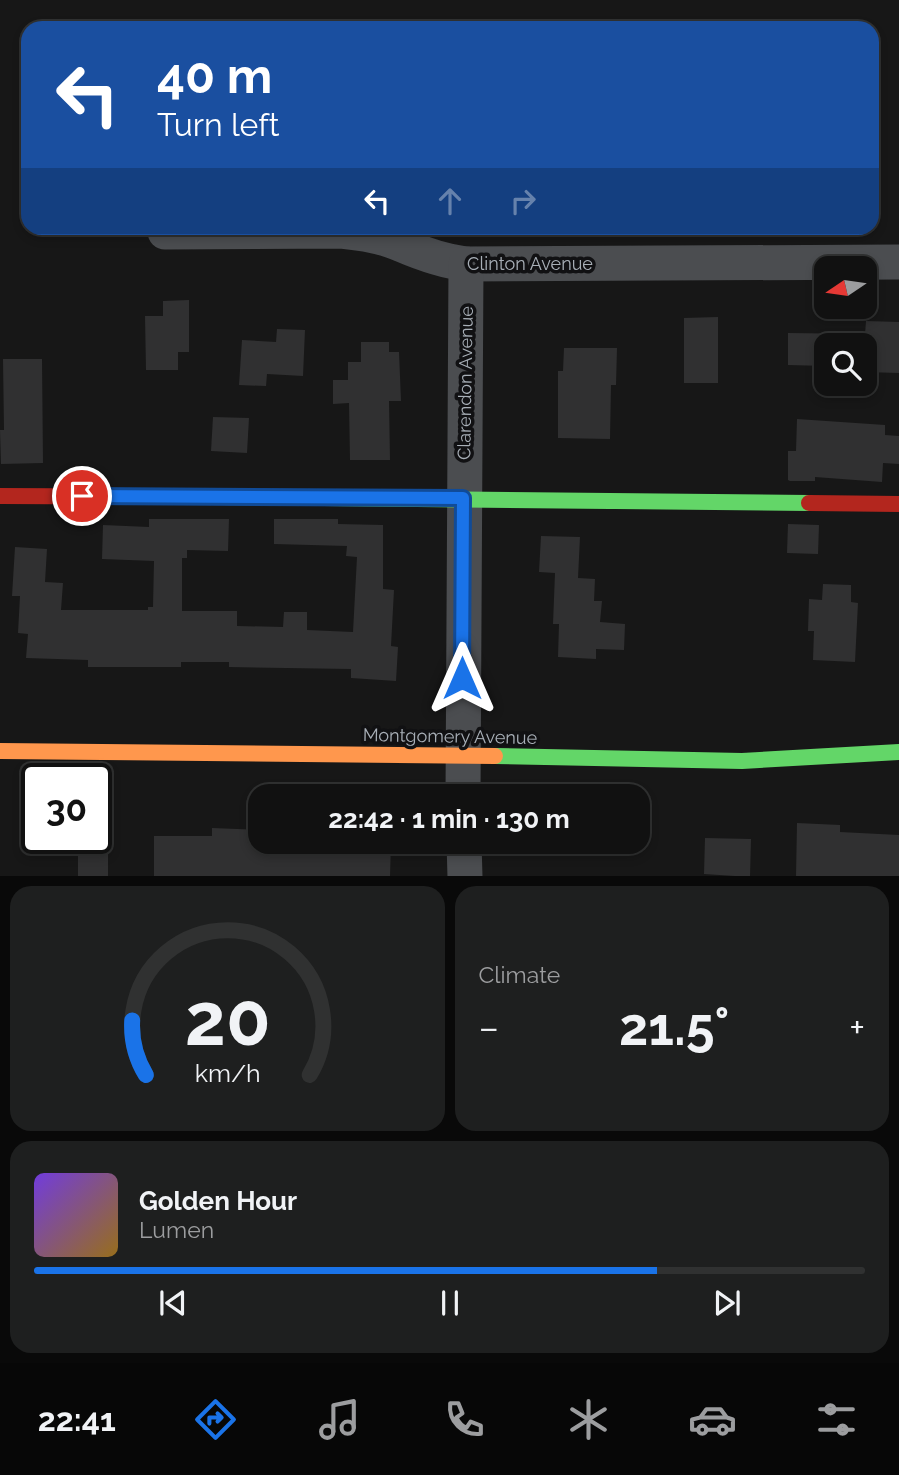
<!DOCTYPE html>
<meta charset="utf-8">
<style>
:root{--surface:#111;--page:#1e1f1f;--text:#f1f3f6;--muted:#9c9d9f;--line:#303131;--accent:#1a73e8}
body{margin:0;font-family:Raleway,sans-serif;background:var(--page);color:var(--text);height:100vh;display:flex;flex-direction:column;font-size:26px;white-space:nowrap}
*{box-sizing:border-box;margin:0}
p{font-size:23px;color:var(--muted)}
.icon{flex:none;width:38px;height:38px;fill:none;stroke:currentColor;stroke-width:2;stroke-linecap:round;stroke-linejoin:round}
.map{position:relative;height:876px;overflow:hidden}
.drawer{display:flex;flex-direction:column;gap:10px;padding:10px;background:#090909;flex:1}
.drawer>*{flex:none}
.top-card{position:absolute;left:21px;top:21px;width:858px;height:214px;border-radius:21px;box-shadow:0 4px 10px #0003,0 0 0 2px var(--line);background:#1a4fa0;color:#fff;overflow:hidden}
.needle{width:46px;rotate:257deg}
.buttons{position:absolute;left:814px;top:256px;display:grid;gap:14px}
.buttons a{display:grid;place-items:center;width:63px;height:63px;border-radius:14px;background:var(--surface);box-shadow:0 4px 10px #0003,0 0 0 2px var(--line);font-size:35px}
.speed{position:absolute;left:21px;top:763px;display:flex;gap:14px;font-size:35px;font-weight:700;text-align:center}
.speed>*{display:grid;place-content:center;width:91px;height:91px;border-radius:50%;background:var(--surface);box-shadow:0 4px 10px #0003,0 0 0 2px var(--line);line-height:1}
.speed .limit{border:4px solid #111;border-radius:10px;background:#fff;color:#111}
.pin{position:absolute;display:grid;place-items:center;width:60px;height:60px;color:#fff;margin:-30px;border:4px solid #fff;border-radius:50%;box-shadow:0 2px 7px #0007}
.me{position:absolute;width:77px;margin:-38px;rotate:0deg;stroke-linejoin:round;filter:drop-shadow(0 0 5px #0008)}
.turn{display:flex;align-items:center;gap:24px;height:147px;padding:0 21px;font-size:32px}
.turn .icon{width:91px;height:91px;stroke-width:2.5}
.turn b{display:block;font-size:49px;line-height:60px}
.lanes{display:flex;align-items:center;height:66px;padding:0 21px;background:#0003;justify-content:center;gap:35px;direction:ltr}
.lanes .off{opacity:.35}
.big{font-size:52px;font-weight:700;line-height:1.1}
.drawer .card{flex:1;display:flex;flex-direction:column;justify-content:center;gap:10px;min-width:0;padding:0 24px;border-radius:21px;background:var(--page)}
.drawer .dial{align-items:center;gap:0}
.dial svg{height:182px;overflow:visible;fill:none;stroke:var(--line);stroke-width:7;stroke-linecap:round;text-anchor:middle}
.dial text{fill:var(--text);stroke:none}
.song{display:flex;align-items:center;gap:21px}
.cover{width:84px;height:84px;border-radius:10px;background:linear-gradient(135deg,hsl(260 70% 55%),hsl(40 70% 35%))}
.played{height:7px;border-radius:4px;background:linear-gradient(90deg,var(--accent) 75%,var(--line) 75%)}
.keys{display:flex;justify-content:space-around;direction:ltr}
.heat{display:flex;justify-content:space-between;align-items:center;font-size:38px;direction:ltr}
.drawer .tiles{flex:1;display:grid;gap:10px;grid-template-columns:1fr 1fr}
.card:last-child{grid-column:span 2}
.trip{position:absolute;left:248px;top:784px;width:402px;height:70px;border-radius:21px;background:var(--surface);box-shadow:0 4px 10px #0003,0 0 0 2px var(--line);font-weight:700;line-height:70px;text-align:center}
.tabs{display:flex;height:112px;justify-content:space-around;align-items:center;background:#070707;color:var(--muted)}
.tabs .icon{width:49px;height:49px}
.tabs .active{color:var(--accent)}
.tabs b{font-size:32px;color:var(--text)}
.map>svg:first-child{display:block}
</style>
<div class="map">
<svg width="899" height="877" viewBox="0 0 899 877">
<rect width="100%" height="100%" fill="#171717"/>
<g fill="#303031">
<polygon points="189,300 189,352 178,352 178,370 146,370 145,316 163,316 163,301"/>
<polygon points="718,317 718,383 684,383 684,318"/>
<polygon points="866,321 899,322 899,373 864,372 864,345 826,345 826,366 788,365 788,333 865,334"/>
<polygon points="277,329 305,330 303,376 267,374 266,386 239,385 242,340 276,342"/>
<polygon points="361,342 389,342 389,352 399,352 401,401 389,401 390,460 350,460 349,403 333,404 333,380 348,380 348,362 361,362"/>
<polygon points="564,348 617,348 616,385 611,385 610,439 558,438 558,371 563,371"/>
<polygon points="3,359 42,359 43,463 1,464 0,430 4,430"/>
<polygon points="213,417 249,418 247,453 211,451"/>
<polygon points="797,419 885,425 885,435 899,436 899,464 883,463 882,482 815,477 815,481 790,481 788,480 788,451 796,451"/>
<polygon points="149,519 229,519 228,551 187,550 187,558 182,558 182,611 237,611 237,626 283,627 284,612 307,612 307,630 353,632 357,557 346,556 347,546 274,544 274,519 338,519 338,524 383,525 383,589 394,590 391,646 398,647 396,681 351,678 351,669 229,667 229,662 181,662 181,667 88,667 88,660 26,658 28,634 18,633 20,596 12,596 15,547 47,549 45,582 63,583 61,610 148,610 148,607 153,607 154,561 102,559 103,525 149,527"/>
<polygon points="788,524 819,525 818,554 787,553"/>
<polygon points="541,536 580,537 578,578 595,579 594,601 602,601 600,622 625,624 624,650 596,649 596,659 558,657 559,624 553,624 555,573 539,572"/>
<polygon points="823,584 851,585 851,602 858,603 855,662 813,660 814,631 808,631 809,599 822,600"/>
<polygon points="797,823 840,825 840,832 899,835 899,877 796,877"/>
<polygon points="212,828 261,830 261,842 391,842 390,877 154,877 154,836 212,836"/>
<polygon points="705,838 751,839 750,877 704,874"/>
<rect x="78" y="843" width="30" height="34"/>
</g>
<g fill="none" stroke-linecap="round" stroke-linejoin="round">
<g stroke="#4b4d50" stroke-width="35">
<path d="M 165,232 L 341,231 C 362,233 383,236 402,245 C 423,254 442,261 466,264 L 899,262"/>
<polyline points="463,796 466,264"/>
<polyline points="464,842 465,877"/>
</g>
<g stroke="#63d668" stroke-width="16">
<polyline points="222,497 809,503"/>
<polyline points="495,756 742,761 899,752"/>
</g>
<polyline stroke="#ff974d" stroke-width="16" points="0,751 495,756"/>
<g stroke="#b3261e" stroke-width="16">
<polyline points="0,496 222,497"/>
<polyline points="809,503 899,504"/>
</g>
</g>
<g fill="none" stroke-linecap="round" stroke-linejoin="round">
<defs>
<polyline id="route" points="82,496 463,498 462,678"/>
</defs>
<use href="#route" stroke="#114b97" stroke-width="18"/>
<use href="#route" stroke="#1a73e8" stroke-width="12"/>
</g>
<g text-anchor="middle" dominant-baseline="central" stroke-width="7" stroke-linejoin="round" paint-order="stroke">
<g font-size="18" fill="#a8afb7" stroke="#111113">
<text x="530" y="263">Clinton Avenue</text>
<text transform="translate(465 383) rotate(-89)">Clarendon Avenue</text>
<text transform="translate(450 736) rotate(1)">Montgomery Avenue</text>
</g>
</g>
</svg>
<div class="buttons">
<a><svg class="needle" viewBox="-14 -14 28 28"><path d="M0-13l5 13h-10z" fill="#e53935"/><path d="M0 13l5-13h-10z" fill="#9c9d9f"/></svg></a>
<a><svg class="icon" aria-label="search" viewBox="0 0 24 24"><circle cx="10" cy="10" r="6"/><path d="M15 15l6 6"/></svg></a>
</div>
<div class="speed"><div class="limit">30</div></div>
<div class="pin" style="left:82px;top:496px;background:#d93025"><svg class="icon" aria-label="arrive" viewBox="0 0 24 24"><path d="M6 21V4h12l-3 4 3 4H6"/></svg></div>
<svg class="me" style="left:462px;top:678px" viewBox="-20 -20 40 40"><path d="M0-17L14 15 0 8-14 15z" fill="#1a73e8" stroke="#fff" stroke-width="4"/></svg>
<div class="trip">22:42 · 1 min · 130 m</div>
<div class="top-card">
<div class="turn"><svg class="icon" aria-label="left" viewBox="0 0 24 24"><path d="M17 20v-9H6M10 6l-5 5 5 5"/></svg><div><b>40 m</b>Turn left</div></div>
<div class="lanes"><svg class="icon" aria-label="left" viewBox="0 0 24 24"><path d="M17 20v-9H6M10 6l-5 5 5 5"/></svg><svg class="icon off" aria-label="ahead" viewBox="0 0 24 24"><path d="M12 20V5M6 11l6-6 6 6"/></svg><svg class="icon off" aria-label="right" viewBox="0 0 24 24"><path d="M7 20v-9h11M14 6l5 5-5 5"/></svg></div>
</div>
</div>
<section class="drawer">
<div class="tiles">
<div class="card dial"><svg viewBox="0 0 100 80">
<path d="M14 69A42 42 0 1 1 86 69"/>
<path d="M14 69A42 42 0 0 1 8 45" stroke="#1a73e8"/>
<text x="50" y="56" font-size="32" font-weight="700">20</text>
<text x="50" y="72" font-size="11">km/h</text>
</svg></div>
<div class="card"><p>Climate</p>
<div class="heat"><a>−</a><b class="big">21.5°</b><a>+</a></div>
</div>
<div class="card">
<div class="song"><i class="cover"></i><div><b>Golden Hour</b><p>Lumen</p></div></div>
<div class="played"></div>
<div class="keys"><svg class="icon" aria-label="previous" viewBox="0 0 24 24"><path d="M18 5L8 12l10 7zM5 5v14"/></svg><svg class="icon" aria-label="pause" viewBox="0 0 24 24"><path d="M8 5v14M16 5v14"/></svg><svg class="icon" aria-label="next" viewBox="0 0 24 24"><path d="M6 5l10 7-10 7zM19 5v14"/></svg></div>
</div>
</div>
</section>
<nav class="tabs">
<b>22:41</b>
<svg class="icon active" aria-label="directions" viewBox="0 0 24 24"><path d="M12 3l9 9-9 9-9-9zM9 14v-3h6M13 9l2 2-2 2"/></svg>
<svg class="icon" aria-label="music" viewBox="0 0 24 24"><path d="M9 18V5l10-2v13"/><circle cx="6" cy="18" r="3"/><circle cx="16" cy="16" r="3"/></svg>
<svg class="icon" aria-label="phone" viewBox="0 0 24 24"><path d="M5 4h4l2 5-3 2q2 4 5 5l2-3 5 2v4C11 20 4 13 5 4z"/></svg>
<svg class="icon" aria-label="climate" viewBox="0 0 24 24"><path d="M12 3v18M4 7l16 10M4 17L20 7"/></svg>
<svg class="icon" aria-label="car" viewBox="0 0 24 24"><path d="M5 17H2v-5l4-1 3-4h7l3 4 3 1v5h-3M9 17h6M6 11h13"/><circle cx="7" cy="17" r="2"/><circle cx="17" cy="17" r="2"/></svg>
<svg class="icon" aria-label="filters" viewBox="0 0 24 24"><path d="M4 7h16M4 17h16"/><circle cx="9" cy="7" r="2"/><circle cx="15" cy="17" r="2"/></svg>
</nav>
